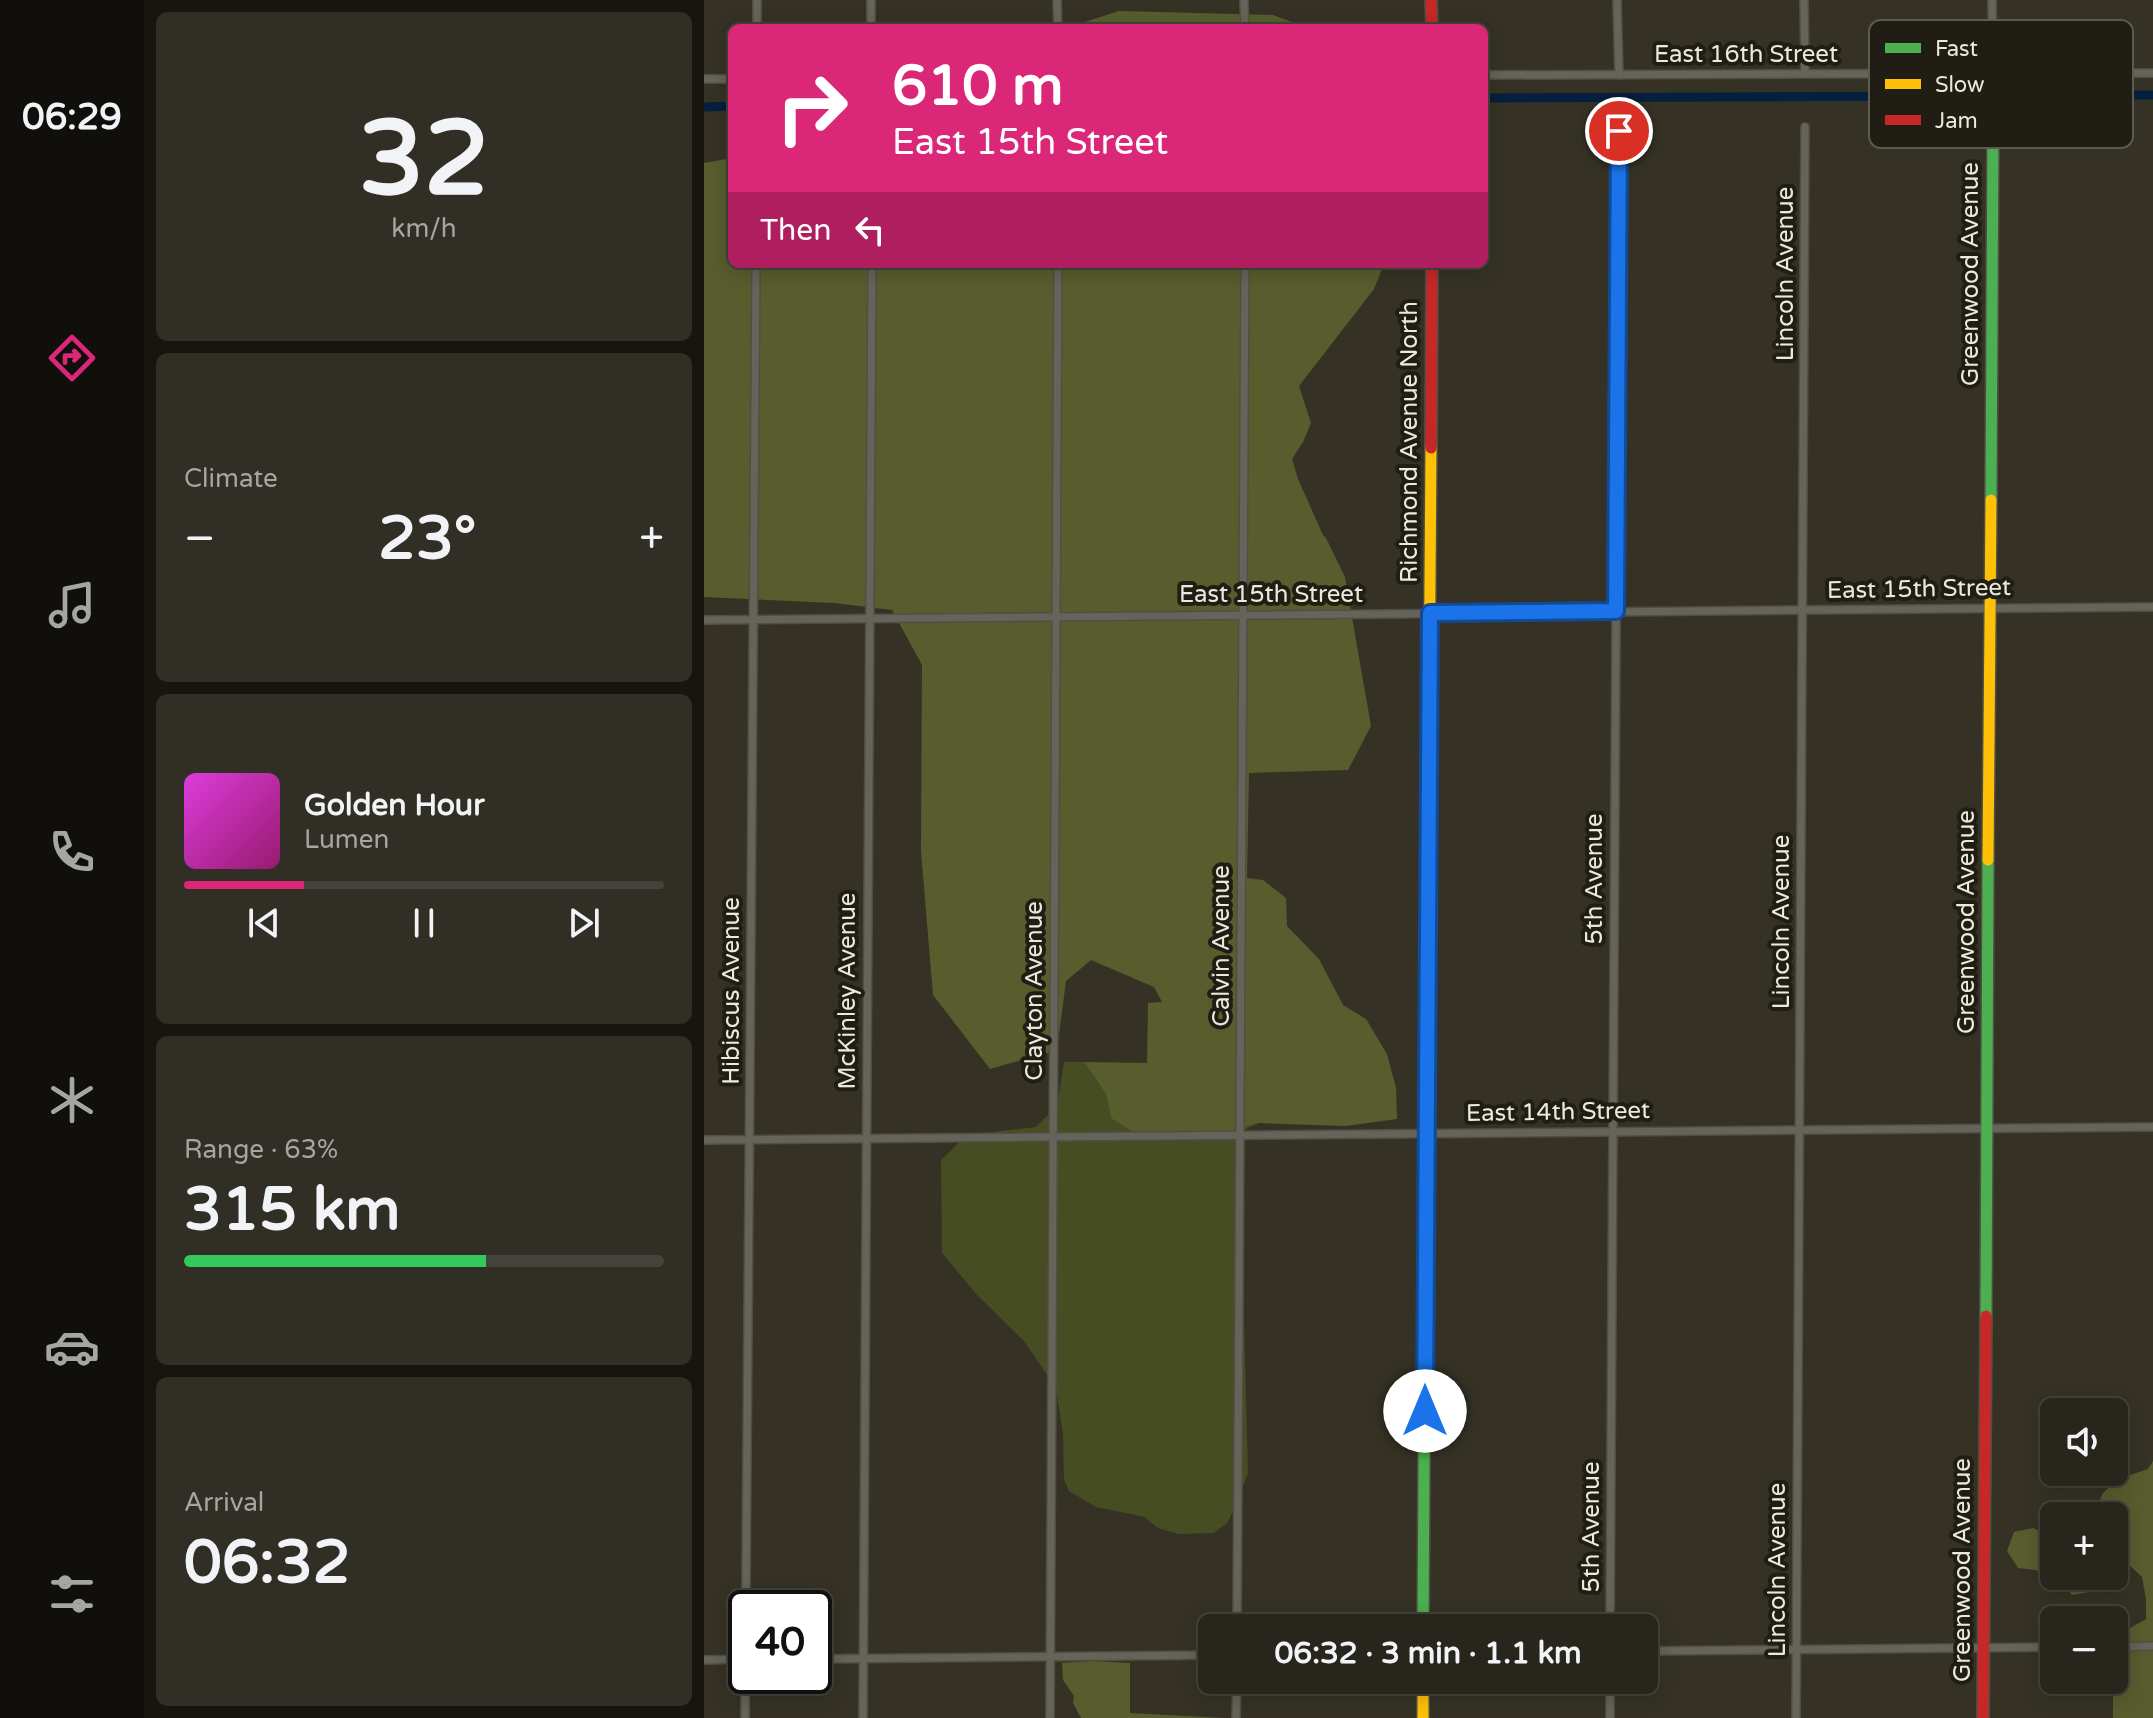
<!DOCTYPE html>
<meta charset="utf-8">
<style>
:root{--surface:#28261c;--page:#302e25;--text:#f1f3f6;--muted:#a5a5a3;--line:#44433b;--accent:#db2777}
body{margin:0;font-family:"Varela Round",sans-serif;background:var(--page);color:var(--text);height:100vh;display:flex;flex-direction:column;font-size:30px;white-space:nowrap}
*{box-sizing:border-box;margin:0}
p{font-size:26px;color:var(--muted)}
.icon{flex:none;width:44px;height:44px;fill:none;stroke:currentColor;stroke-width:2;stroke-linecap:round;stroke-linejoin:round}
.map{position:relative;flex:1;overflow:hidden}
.panel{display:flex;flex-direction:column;gap:12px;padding:12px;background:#16150f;width:560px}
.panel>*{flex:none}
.banner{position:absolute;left:24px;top:24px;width:760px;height:244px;border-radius:12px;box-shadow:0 4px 20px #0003,0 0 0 2px var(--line);background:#db2777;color:#fff;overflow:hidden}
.controls{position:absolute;left:1336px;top:1398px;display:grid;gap:16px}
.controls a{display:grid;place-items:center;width:88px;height:88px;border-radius:12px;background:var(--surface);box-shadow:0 4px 20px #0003,0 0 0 2px var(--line);font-size:40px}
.speed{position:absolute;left:24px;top:1590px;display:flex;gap:16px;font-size:40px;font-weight:700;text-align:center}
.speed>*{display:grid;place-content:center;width:104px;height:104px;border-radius:50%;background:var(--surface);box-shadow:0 4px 20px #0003,0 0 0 2px var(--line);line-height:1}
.speed .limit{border:4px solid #111;border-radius:12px;background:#fff;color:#111}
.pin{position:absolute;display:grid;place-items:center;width:68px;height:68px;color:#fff;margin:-34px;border:4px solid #fff;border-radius:50%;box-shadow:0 2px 8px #0007}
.me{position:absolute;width:88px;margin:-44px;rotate:0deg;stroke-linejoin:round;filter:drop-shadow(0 0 6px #0008)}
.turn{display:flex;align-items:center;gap:28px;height:168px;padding:0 32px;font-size:36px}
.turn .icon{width:104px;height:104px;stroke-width:2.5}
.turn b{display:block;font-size:56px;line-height:68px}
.then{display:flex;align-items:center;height:76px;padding:0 32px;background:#0003;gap:16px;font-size:30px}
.big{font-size:60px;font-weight:800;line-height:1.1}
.panel .widget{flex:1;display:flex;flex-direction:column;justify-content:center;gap:12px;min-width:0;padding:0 28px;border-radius:12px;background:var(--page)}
.panel .dial{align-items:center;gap:0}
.dial b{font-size:104px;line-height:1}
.song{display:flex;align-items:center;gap:24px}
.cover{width:96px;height:96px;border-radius:12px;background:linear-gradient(135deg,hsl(300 70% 55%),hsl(320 70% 35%))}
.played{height:8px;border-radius:4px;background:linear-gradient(90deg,var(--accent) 25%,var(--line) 25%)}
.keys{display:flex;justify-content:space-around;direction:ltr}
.heat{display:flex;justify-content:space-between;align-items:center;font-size:44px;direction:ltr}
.charge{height:12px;border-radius:6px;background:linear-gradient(90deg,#34c759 63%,var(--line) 0)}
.trip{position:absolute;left:494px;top:1614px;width:460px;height:80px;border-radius:12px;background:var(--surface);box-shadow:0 4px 20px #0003,0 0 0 2px var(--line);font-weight:800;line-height:80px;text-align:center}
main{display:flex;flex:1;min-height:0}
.dock{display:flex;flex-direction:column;width:144px;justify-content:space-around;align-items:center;background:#100f0b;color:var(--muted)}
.dock .icon{width:56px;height:56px}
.dock .on{color:var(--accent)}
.dock b{font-size:36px;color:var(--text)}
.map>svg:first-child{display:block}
</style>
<main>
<nav class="dock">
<b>06:29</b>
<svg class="icon on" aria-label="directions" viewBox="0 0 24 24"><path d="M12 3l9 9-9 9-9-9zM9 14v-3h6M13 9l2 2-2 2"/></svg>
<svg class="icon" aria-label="music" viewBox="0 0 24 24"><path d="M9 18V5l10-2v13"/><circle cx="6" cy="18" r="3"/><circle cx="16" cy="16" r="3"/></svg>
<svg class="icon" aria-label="phone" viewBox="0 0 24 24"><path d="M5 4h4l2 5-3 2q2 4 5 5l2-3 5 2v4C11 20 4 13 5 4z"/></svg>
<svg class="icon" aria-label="climate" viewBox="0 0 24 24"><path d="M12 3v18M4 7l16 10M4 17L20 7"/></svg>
<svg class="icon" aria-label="car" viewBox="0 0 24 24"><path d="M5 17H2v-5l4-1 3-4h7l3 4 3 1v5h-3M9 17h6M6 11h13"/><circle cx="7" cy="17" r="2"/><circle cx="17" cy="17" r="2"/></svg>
<svg class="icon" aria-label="filters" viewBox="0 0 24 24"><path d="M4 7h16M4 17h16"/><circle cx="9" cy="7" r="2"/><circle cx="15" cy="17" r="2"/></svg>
</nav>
<section class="panel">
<div class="widget dial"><b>32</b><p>km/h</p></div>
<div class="widget"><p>Climate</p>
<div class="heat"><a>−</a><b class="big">23°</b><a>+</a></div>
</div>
<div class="widget">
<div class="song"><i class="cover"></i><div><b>Golden Hour</b><p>Lumen</p></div></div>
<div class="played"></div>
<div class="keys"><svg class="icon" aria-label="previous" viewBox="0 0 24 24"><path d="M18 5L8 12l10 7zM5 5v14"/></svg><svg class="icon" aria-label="pause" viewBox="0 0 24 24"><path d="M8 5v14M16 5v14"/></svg><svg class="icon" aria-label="next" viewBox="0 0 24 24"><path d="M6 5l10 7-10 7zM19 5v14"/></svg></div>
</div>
<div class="widget"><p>Range · 63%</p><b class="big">315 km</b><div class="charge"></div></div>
<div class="widget"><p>Arrival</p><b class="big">06:32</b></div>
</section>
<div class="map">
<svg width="1449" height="1718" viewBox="0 0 1449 1718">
<rect width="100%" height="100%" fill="#353225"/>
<polygon fill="#474d23" points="360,1062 380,1062 402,1094 407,1118 509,1136 555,1123 535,1132 544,1473 533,1503 523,1523 510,1533 474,1534 454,1528 441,1517 392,1507 365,1491 360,1479 359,1434 352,1388 320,1341 273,1295 238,1253 237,1160 263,1135 332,1127 353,1106"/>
<g fill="#585d2e">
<polygon points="415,11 569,15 604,28 362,28"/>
<polygon points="28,158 28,264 680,264 670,289 595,386 607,423 599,442 588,459 594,479 619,535 622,538 641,577 667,726 644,770 545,773 543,878 559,880 582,898 583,926 615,959 639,1005 662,1019 683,1054 692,1088 693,1119 642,1126 555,1123 509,1136 444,1141 407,1118 402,1094 380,1062 443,1063 444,1003 458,1002 450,987 387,960 362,981 353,1050 286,1069 229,995 217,851 218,665 188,610 130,603 0,597 0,163"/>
<polygon points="1449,1461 1449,1718 1409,1718 1409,1695 1403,1680 1410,1680 1410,1637 1442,1619 1442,1599 1438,1577 1422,1562 1410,1576 1410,1516 1389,1516 1399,1493 1414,1479 1444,1469"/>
<path d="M 1329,1528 L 1350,1538 L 1350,1576 L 1410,1576 L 1391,1591 L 1368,1595 C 1349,1573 1343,1571 1314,1568 L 1303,1551 L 1310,1532 Z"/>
<polygon points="389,1661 426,1663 426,1713 520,1718 377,1718 369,1703 370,1696 359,1680 358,1663"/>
</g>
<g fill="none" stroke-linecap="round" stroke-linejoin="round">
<g stroke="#051f3e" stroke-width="9">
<polyline points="780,98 1449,95"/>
<polyline points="0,107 28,106"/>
</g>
<defs>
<g id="street">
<polyline points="53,0 53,28"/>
<polyline points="167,0 167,28"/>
<polyline points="353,0 354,28"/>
<polyline points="540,0 541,28"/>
<polyline points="913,0 915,75"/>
<polyline points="1100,0 1101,74"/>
<polyline points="1288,0 1289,73"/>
<polyline points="780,75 1449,73"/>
<polyline points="0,79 28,79"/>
<polyline points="0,620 1449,607"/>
<polyline points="0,1140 1449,1127"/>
<polyline points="533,1628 541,264"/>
<polyline points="906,1628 915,131"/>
<polyline points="1410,1647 1449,1646"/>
<polyline points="940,1651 1350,1647"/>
<polyline points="110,1659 508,1655"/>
<polyline points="0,1660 42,1659"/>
<polyline points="41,1718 52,264"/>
<polyline points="159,1718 168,264"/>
<polyline points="346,1718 354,264"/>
<polyline points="532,1718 533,1680"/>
<polyline points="906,1718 906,1680"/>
<polyline points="1092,1718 1101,127"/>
</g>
<g id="fast">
<polyline points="1287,500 1289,126"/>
<polyline points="1282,1316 1284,860"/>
<polyline points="719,1628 723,981"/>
</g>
<g id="slow">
<polyline points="1284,860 1287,500"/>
<polyline points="723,981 727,448"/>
<polyline points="719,1680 719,1718"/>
</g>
<g id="jam">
<polyline points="727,0 728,28"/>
<polyline points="727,448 728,264"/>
<polyline points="1279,1718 1282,1316"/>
</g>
</defs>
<use href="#street" stroke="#514f44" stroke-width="10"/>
<use href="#fast" stroke="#514f44" stroke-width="14"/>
<use href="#slow" stroke="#514f44" stroke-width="14"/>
<use href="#jam" stroke="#514f44" stroke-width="14"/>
<use href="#street" stroke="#65635a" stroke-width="7"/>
<use href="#fast" stroke="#4caf50" stroke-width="11"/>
<use href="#slow" stroke="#ffc107" stroke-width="11"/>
<use href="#jam" stroke="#c62828" stroke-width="11"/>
</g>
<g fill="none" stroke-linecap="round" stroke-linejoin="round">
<defs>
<polyline id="route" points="721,1411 726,613 912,611 915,131"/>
</defs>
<use href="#route" stroke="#114b97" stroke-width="20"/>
<use href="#route" stroke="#1a73e8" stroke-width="14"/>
</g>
<g text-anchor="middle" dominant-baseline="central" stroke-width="8" stroke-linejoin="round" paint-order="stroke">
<g font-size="24" fill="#ebe9db" stroke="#201e14">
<text x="1042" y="54">East 16th Street</text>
<text transform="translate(1081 274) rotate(-90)">Lincoln Avenue</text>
<text transform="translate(1266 274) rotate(-90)">Greenwood Avenue</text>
<text transform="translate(705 442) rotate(-90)">Richmond Avenue North</text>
<text transform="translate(1215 589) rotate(-1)">East 15th Street</text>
<text x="567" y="594">East 15th Street</text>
<text transform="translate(890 879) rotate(-90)">5th Avenue</text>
<text transform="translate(1077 922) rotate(-90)">Lincoln Avenue</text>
<text transform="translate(1262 922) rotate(-90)">Greenwood Avenue</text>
<text transform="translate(517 946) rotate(-90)">Calvin Avenue</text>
<text transform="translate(27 991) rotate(-90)">Hibiscus Avenue</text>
<text transform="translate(143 991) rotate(-90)">McKinley Avenue</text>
<text transform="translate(330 991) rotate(-90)">Clayton Avenue</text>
<text transform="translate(854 1112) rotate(-1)">East 14th Street</text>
<text transform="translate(887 1527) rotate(-90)">5th Avenue</text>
<text transform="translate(1073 1570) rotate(-90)">Lincoln Avenue</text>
<text transform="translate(1258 1570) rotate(-90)">Greenwood Avenue</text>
</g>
</g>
<rect x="1165" y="20" width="264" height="128" rx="12" fill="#201e14" stroke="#5d5b50" stroke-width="2"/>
<rect x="1181" y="43" width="36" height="10" fill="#4caf50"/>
<rect x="1181" y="79" width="36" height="10" fill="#ffc107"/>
<rect x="1181" y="115" width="36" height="10" fill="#c62828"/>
<g font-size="22" fill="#ebe9db">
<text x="1231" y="56">Fast</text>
<text x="1231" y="92">Slow</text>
<text x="1231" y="128">Jam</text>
</g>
</svg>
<div class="controls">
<a><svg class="icon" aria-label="sound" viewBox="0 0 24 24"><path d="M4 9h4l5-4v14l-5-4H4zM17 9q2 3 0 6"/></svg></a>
<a>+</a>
<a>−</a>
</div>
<div class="speed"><div class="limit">40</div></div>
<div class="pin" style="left:915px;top:131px;background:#d93025"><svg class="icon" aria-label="arrive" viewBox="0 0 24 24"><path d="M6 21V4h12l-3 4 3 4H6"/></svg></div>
<svg class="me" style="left:721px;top:1411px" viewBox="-20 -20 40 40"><circle r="19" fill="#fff"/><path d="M0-13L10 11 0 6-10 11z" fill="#1a73e8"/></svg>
<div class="trip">06:32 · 3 min · 1.1 km</div>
<div class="banner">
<div class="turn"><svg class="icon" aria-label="right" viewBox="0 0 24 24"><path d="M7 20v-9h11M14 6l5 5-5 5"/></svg><div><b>610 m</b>East 15th Street</div></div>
<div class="then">Then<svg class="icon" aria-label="left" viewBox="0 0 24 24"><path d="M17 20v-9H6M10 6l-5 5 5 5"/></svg></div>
</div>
</div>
</main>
